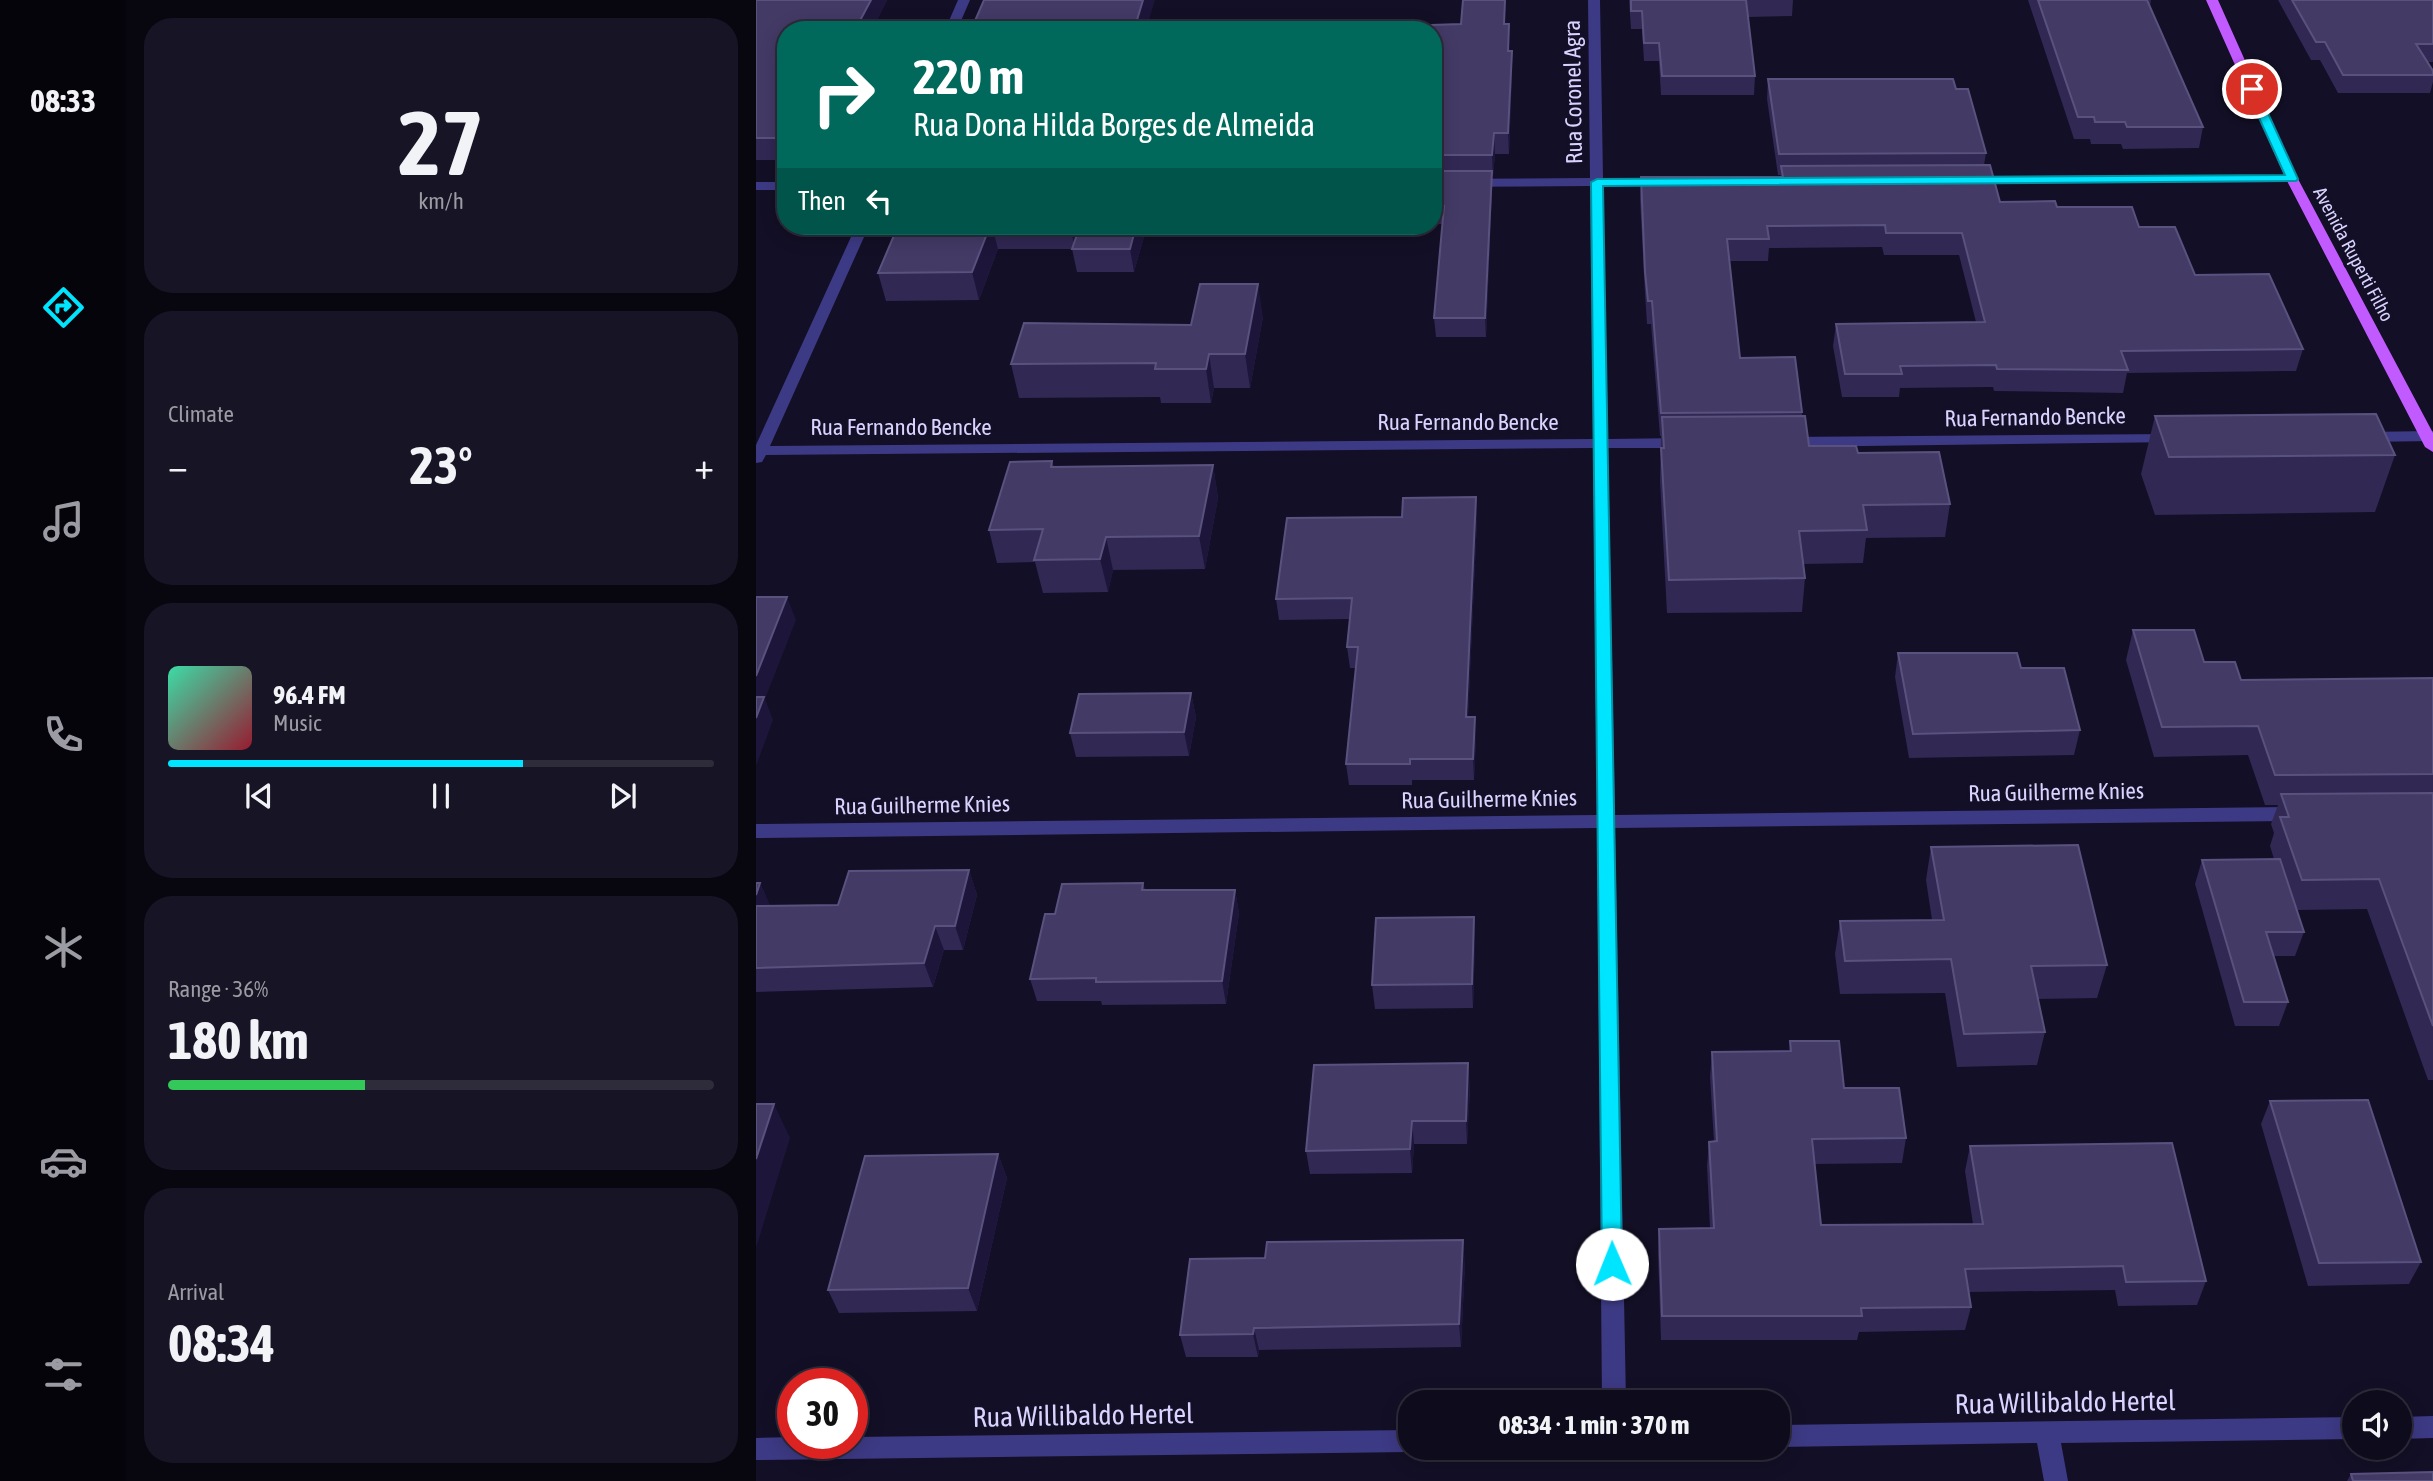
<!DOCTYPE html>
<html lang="en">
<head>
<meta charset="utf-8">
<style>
  :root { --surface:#0e0b1c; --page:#171425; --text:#f1f3f6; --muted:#9b9ba3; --line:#2e2b3b; --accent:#00e5ff }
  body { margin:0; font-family:"Asap Condensed",sans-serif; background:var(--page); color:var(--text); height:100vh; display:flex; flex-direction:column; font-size:26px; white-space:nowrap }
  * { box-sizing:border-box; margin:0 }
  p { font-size:23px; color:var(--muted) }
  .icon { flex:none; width:38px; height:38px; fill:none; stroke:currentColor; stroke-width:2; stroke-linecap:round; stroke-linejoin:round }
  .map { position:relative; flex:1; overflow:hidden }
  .drawer { display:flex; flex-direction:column; gap:18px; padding:18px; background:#08060f; width:630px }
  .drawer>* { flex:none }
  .guide { position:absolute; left:21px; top:21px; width:665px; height:214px; border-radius:28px; box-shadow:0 4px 18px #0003,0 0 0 2px var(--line); background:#00695c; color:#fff; overflow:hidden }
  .fabs { position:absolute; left:1586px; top:1390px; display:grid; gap:14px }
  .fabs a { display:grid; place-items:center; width:70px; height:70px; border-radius:50%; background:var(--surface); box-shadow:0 4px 18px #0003,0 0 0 2px var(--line); font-size:35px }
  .speed { position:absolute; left:21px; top:1368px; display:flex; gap:14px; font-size:35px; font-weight:700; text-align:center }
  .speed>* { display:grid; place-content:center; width:91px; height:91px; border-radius:50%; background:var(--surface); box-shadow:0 4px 18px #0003,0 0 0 2px var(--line); line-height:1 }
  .speed .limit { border:10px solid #d22; background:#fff; color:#111 }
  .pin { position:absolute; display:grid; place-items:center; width:60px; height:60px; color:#fff; margin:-30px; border:4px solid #fff; border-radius:50%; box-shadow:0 2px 7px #0007 }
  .me { position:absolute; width:77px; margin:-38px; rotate:359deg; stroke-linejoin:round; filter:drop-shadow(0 0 5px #0008) }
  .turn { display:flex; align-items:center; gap:24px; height:147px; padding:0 21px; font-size:32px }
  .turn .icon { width:91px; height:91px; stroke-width:2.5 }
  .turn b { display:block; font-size:49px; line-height:60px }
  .then { display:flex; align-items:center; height:66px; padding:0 21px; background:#0003; gap:14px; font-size:26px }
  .big { font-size:52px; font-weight:700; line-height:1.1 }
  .drawer .widget { flex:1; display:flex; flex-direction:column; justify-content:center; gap:10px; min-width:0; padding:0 24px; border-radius:28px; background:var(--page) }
  .drawer .dial { align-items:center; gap:0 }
  .dial b { font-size:91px; line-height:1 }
  .song { display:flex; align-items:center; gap:21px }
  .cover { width:84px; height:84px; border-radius:10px; background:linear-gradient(135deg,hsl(160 70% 55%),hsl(350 70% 35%)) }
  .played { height:7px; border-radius:4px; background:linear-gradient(90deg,var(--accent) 65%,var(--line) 65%) }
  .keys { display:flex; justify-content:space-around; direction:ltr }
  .heat { display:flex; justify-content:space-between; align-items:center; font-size:38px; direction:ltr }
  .charge { height:10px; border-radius:5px; background:linear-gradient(90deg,#34c759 36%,var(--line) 0) }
  .trip { position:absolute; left:642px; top:1390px; width:392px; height:70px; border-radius:28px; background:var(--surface); box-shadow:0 4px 18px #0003,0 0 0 2px var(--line); font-weight:700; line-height:70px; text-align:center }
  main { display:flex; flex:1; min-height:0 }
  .tabs { display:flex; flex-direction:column; width:126px; justify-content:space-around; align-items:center; background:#06040b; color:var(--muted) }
  .tabs .icon { width:49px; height:49px }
  .tabs .active { color:var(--accent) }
  .tabs b { font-size:32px; color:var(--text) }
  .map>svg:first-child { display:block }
</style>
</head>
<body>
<main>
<nav class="tabs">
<b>08:33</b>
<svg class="icon active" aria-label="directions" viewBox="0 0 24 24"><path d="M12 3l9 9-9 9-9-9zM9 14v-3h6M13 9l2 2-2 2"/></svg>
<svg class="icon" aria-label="music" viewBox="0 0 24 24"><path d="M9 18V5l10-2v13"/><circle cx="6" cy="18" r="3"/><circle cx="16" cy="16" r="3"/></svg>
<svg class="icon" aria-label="phone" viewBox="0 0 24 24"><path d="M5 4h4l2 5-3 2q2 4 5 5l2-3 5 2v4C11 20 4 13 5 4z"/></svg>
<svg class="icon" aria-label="climate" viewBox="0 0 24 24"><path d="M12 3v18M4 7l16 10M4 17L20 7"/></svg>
<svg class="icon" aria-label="car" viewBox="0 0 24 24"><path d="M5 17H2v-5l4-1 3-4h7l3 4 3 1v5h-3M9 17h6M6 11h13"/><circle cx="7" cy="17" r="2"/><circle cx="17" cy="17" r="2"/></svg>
<svg class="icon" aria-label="filters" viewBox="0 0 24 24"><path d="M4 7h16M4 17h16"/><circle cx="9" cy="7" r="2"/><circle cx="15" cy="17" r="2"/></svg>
</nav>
<section class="drawer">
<div class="widget dial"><b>27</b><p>km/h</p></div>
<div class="widget"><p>Climate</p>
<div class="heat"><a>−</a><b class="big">23°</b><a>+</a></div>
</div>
<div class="widget">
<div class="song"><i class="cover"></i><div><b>96.4 FM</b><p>Music</p></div></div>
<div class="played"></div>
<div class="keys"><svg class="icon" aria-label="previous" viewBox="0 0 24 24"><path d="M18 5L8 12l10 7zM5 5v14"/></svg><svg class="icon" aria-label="pause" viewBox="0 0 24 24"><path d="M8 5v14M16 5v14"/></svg><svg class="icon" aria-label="next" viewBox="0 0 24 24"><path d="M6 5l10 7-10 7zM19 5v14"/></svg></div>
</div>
<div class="widget"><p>Range · 36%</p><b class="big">180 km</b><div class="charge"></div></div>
<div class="widget"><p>Arrival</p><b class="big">08:34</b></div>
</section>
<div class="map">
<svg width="1677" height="1481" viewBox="0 0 1677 1481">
  <rect width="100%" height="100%" fill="#130f26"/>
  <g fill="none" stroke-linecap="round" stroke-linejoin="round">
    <path fill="#3d3a85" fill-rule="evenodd" d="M202,0H214L201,30H189Z
      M832,0H844L847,178H906L912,182L906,186H847L852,439L928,438L935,443L928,448H852L859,815L1541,807L1547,809L1550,814L1547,819L1541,821L859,828L870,1402H846L841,828L0,838V824L841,815L837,448L10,455L6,462L0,463V445L100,226H113L14,446L837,439L834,186L677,187V179L834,178Z
      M1536,175L1541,176V182L1214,184L1208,180L1214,176Z
      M0,182H30V190H0Z
      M1677,431V441L1607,442L1600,437L1607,432Z
      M1418,434L1425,439L1423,442L1030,447L1023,442L1030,437Z
      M1677,1416V1438L1643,1439V1417Z
      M1598,1417V1439L1305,1443L1312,1481H1288L1281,1443L1022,1447V1425Z
      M654,1430V1447H663L654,1452L0,1460V1438L37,1437V1444H96V1437Z"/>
    <path fill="#c25bff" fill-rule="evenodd" d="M1450,0H1462L1542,179L1677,433V452L1669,447L1530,179Z"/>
  </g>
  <path fill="#312854" d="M0,0H131L116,30H30V160H0Z
    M873,0H1037L1036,16L992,17L999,76L998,95H905L903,61H888L886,29H875Z
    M1272,0H1395L1394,6L1447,127L1443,148L1367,149L1365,144H1335L1334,139H1318Z
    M1522,0H1677V62H1671L1677,71V82L1674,93H1582L1564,60H1555Z
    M750,24L756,72L753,154H739L737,176H736V189L730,337H680L678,318L687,224H677V180L680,171L679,155L685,91L677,90V30Z
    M1012,79L1200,89L1230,153L1228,165L1244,202L1301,207L1383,227L1439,275L1547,349L1540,371L1371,373L1367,393L1238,391L1237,387L1144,388L1143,397H1086L1077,346L1080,324L1220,322L1203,255H1128L1126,247L1013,248L1012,261H973L984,358L1046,412V416L1053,446L1102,453L1194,504L1189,537L1110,538L1107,563L1047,564L1049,578L1046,612L911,613L904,481L905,436H904L895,324H891L889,294L884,199L885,177H1024L1025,175H1022L1011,99Z
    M142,226H391L378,272H321L316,249H242L223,300L130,301L122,273Z
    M507,317L494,388H458L455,403H405L404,397L263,398L255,364L435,325Z
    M1399,416L1639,455L1619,512L1399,515L1385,474Z
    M296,461L298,467L457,465L462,498L449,569L357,570L352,592L287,593L279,562L241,563L233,530Z
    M720,497L721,519L712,717L720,738L718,780H656V785H593L590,764L600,668H594L591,647L594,619L523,620L520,599L646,517Z
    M1377,630L1485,680L1677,678V1080H1672L1611,909L1541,910L1548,932L1539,956H1518L1532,1002L1523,1026H1479L1439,884L1446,860L1518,859L1514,846L1518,833L1515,824L1522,805H1509L1492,755L1398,757L1370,660Z
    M1142,653L1265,668L1324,730L1318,755L1153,758L1139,677Z
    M435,693L440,717L433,756L320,757L314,733Z
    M1175,847L1351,965L1341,998L1282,999L1289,1032L1281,1065L1201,1067L1189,993L1084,994L1079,954L1084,921L1176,920L1170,880Z
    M213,870L221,895L207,950H188L177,987L0,992V883H4L14,906L82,905Z
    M387,883L389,890H479L483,913L470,1004L346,1005L345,1001H281L274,979L299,914Z
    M718,917L719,941L717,1008L619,1009L616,985Z
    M1034,1041L1088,1088L1150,1138L1146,1163L1059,1164L1065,1225L1217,1224L1209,1171L1214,1146L1450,1281L1441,1305L1362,1306L1359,1290L1213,1292L1215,1307L1209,1330L1103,1332L1101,1340H905L902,1253L903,1229L954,1228L951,1166L953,1142H958L954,1077L956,1052L1033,1051Z
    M714,1087L711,1144H658L656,1173L554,1174L550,1151Z
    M1514,1101L1665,1262L1653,1284L1552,1286L1505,1124Z
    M242,1154L251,1178L221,1311L83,1313L72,1290Z
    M709,1263L705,1347L503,1350L502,1357H430L424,1335Z
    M1595,1474L1677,1481H1591Z"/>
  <path fill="#1d163a" d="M115,0H131L116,30H99Z
    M387,0H399L390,30H378Z
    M756,51V72L753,154L752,133Z
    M738,133L739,154L737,176L736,155Z
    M736,171V189L730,337L729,318Z
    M234,226H236L242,249L223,300L216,272Z
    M314,226H326L319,249Z
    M380,226H391L378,272L374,249Z
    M502,284L507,317L494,388L489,354Z
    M453,354L458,388L455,403L450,369Z
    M457,465L462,498L449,569L443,536Z
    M720,497L721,519L711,739L710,717Z
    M350,537L357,570L352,592L344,559Z
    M31,597L40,620L9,699L17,720L0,766V676Z
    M435,693L440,717L433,756L428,732Z
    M719,717L720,738L718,780L717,759Z
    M213,870L221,895L207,950L199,926Z
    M4,883L15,908L0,917V895Z
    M479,890L483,913L470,1004L466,981Z
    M718,917L719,941L717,1008L716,984Z
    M179,926L188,950L177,987L168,963Z
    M712,1063L714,1087L711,1144L710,1121Z
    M18,1104L34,1138L0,1248V1159Z
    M656,1121L658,1144L656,1173L654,1149Z
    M242,1154L251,1178L221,1311L212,1288Z
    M707,1240L709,1263L705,1347L703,1324Z
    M498,1328L503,1350L502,1357L497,1334Z"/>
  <path fill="#433a66" stroke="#5a527e" stroke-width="2" d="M0,0H115L99,30H30V138H0Z
    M228,0H387L378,30H215Z
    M707,0H749L748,24H753L752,51H756L752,133H738L736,155H679L687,71L677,70L676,25L705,24Z
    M875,0H990L999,76H906L903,43H888L886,11H875Z
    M1282,0H1391L1447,127H1371L1369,122H1339L1338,117H1322Z
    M1536,0H1677V44H1660L1677,71V75H1587L1569,42H1560Z
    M1012,79H1197L1200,89H1212L1230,153L1023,154Z
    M1234,165L1244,202L1299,201L1301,207H1376L1383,227H1419L1439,275L1513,274L1547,349L1365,351L1372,370L1241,369L1240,365L1144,366L1146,374H1089L1080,324L1229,322L1206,233H1130L1129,225L1011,226L1013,239H971L984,358L1039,357L1046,412L905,413L896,301H892L889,272L885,177H1027L1025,166Z
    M678,171H736L729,318H678L688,206H677Z
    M142,226H234L216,272L122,273Z
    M324,226H380L374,249H316Z
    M444,284H502L489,354H453L450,369H399L400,363L255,364L268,323L435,325Z
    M1620,414L1639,455L1413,457L1399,416Z
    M1049,416L1053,446H1100L1102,453L1183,452L1194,504L1107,505L1111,530L1043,531L1049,578L913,580L905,448H908L906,417Z
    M296,461L295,467L457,465L443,536L350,537L344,559L278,560L287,529L233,530L254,462Z
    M720,497L710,717H719L717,759H654V764H590L602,647H591L596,598L520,599L531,518L646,517L647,498Z
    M0,597H31L0,676Z
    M1377,630H1438L1448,662H1479L1485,680L1677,678V774L1519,775L1502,726L1406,727Z
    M1142,653H1261L1265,668H1308L1324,730L1157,734Z
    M435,693L428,732L314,733L323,694Z
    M0,697H8L0,718Z
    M1677,793V1026L1623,879L1546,880L1524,817H1533L1525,794Z
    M1322,845L1351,965L1275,966L1289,1032L1208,1034L1195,959L1089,961L1084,921L1188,920L1175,847Z
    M1524,859L1548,932H1510L1532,1002H1488L1446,860Z
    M213,870L199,926H179L168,963L0,968V906L82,905L93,871Z
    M0,883H4L0,895Z
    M387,883L386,890H479L466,981L340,982V978L274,979L289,914H299L306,884Z
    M718,917L716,984L616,985L620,918Z
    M1034,1041H1083L1088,1088H1143L1150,1138L1056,1139L1065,1225L1227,1224L1214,1146L1416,1143L1450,1281L1370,1282L1367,1266L1209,1269L1215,1307L1105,1308L1106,1316H906L903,1229L958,1228L953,1142L961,1141L956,1052L1035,1051Z
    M712,1063L710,1121H656L654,1149L550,1151L558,1065Z
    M1612,1100L1665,1262L1563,1263L1514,1101Z
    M0,1104H18L0,1159Z
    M242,1154L212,1288L72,1290L109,1156Z
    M707,1240L703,1324L498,1328L497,1334L424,1335L434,1259L509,1258L511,1242Z
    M1677,1472V1481H1597L1595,1474Z"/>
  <path fill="#00e5ff" stroke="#0095a6" stroke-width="2" d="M1496,86L1501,89L1542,179L1540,181L847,186L866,1264L863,1270L856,1273L849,1270L846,1264L835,182L841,179L1529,175L1490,89Z"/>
  <g text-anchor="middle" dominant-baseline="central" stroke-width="7" stroke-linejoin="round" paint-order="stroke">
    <g font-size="19" fill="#d9d4ff" stroke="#130f26">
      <text transform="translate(1598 254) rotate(62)">Avenida Ruperti Filho</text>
    </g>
    <g font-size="23" fill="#d9d4ff" stroke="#130f26">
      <text transform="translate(817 92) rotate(-91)">Rua Coronel Agra</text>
      <text transform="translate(1279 417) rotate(-1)">Rua Fernando Bencke</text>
      <text x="712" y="422">Rua Fernando Bencke</text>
      <text x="145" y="427">Rua Fernando Bencke</text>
      <text transform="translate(1300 792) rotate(-1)">Rua Guilherme Knies</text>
      <text transform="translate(733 799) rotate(-1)">Rua Guilherme Knies</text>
      <text transform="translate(166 805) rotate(-1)">Rua Guilherme Knies</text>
    </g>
    <g font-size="28" fill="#d9d4ff" stroke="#130f26">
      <text transform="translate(1309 1402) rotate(-1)">Rua Willibaldo Hertel</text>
      <text transform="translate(327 1415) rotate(-1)">Rua Willibaldo Hertel</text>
    </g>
  </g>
</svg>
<div class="fabs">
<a><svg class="icon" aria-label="sound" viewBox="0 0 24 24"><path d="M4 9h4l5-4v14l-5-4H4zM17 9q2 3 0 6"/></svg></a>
</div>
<div class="speed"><div class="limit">30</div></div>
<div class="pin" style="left:1496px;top:89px;background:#d93025"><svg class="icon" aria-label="arrive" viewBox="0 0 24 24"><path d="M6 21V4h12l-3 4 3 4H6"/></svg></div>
<svg class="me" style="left:856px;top:1264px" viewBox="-20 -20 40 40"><circle r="19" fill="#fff"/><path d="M0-13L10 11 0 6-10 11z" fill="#00e5ff"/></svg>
<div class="trip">08:34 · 1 min · 370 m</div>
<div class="guide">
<div class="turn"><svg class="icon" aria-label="right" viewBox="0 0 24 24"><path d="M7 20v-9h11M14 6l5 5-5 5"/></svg><div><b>220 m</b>Rua Dona Hilda Borges de Almeida</div></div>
<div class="then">Then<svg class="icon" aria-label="left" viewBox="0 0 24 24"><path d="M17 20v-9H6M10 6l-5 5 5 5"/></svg></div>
</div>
</div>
</main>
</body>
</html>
